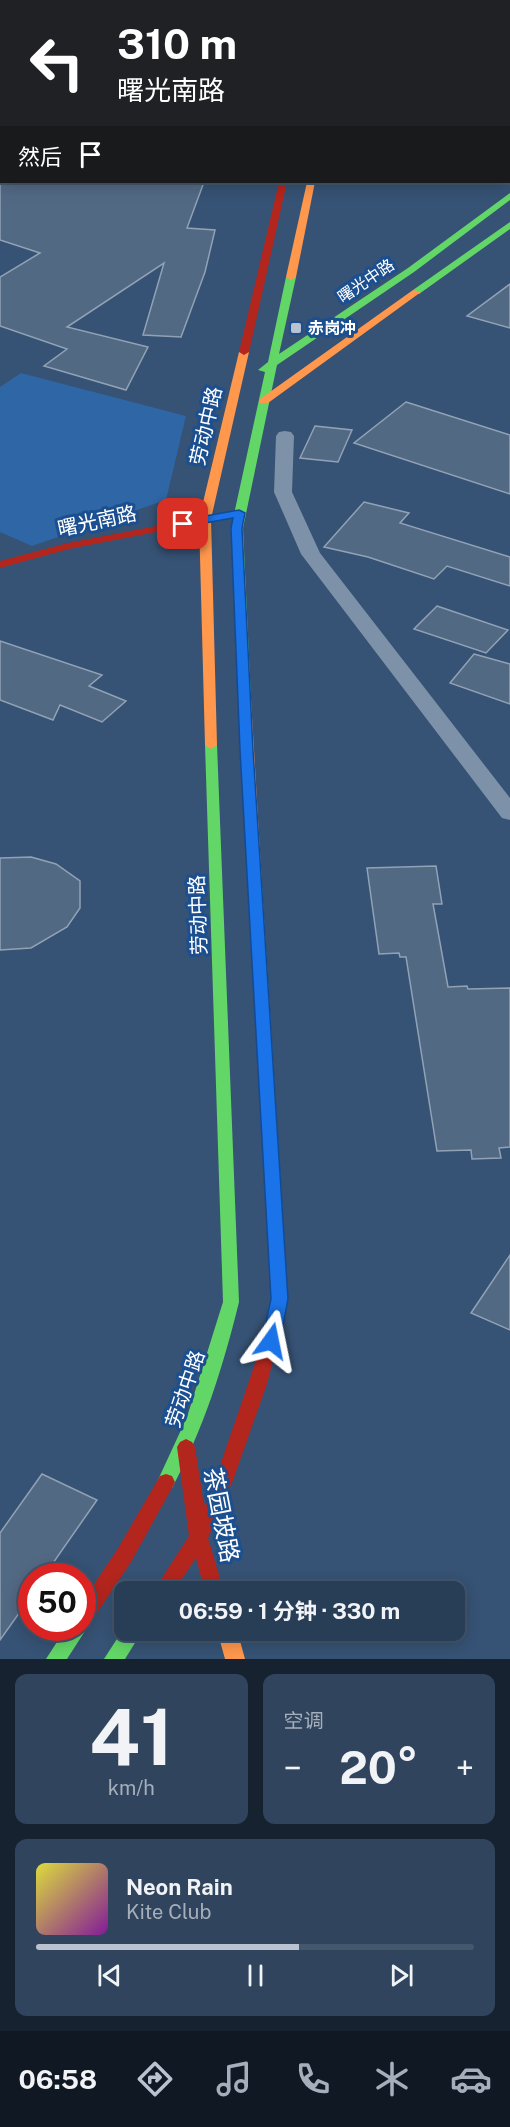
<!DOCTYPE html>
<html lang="zh">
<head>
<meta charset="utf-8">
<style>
  :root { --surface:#283e57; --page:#30455d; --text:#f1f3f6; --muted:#a5aeba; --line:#44576d; --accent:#b9c2ce }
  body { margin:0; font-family:"Public Sans","Noto Sans SC",sans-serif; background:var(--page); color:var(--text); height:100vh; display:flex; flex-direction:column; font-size:22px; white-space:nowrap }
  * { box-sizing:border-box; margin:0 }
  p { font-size:20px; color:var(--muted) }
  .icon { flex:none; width:33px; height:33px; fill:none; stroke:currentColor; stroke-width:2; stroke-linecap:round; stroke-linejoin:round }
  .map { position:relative; height:1659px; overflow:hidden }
  .panel { display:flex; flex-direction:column; gap:15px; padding:15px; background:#162230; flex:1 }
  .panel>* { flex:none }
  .banner { position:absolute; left:0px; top:0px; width:510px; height:183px; box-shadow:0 3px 15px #0003,0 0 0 2px var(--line); background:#202124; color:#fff; overflow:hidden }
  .speed { position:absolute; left:18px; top:1563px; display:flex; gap:12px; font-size:30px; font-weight:700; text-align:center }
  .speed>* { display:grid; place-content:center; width:78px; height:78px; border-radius:50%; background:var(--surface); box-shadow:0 3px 15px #0003,0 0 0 2px var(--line); line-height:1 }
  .speed .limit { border:9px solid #d22; background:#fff; color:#111 }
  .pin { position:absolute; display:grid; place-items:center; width:51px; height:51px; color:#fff; margin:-26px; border-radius:12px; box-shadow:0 3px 9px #0006 }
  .me { position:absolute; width:66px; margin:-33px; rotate:12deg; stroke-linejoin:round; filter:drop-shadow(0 0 4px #0008) }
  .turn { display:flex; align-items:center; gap:21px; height:126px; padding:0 18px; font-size:27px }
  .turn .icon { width:78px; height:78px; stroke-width:2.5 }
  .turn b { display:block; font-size:42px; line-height:51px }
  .then { display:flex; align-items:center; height:57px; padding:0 18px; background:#0003; gap:12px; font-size:22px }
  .big { font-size:45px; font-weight:700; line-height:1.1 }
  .panel .widget { flex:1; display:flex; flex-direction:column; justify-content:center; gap:9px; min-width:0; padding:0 21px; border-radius:12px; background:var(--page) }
  .panel .dial { align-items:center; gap:0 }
  .dial b { font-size:78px; line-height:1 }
  .song { display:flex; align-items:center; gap:18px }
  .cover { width:72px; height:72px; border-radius:9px; background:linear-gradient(135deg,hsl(60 70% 55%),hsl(290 70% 35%)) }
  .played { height:6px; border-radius:3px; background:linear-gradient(90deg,var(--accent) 60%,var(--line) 60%) }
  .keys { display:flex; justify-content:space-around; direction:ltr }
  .heat { display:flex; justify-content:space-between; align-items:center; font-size:33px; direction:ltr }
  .panel .tiles { flex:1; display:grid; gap:15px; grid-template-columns:1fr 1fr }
  .widget:last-child { grid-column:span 2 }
  .trip { position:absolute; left:114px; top:1581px; width:351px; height:60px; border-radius:12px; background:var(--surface); box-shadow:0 3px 15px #0003,0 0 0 2px var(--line); font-weight:700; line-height:60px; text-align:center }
  .tabs { display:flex; height:96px; justify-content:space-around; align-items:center; background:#101923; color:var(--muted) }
  .tabs .icon { width:42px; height:42px }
  .tabs .active { color:var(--accent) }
  .tabs b { font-size:27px; color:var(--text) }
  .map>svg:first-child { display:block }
</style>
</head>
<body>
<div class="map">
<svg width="510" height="1659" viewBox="0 0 510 1659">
  <rect width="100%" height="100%" fill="#365274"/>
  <path fill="#2f66a5" d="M21,373L186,416L166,500L32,546L0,532V387Z"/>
  <path fill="#526984" stroke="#92a2b6" stroke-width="1.5" d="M0,182H204L187,228L215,230L205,272L181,337L143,335L164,263L67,327L148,347L126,390L44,366L67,349L0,326V277L40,253L0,240Z
    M510,284V328L467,316Z
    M406,402L510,435V494L354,443Z
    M315,426L352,430L338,462L300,458Z
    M364,502L409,513L400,523L510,557V586L447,566L434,579L368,557L324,547Z
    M437,606L508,630L486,653L414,629Z
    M0,641L102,675L89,686L126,701L102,722L60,705L53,720L0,700Z
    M474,654L510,664V704L450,683Z
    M31,857L56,864L80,881V908L67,927L31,948L0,950V858Z
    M436,866L442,904H433L448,987L467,986L468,989L510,988V1147L499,1148L501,1158L472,1159L471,1150L437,1151L406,957H400L399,953L379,954L367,868Z
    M510,1255V1330L471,1313Z
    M42,1474L97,1500L44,1576H32V1595L0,1640V1533Z"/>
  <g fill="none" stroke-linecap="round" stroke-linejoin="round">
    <path fill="#7d92a8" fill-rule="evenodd" d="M285,431L291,432L294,436L292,492L320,553L510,798V820L502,818L301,554L274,492L276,436L279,432Z"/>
    <path fill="#63d668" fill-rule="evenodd" d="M280,0H288V2H281Z
      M510,193V200L414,272L277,365L243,528L251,699L249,702H241L239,699L231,528L265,372L258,370L268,362L286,277L291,274L296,277L279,354L408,268Z
      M510,222V229L419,294H413V290Z
      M211,741L217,745L239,1302C223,1367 204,1428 172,1488L166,1490L160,1488L157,1482L187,1417L223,1302L205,745Z
      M255,880L262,885L288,1299L274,1357L271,1362L265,1364L259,1362L256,1357L272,1299L248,885Z
      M82,1621L87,1628L67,1659H46L66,1628H82Z
      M124,1628V1630H143L125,1659H104Z"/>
    <path fill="#ff974d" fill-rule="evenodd" d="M307,0H315V2H307Z
      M307,182H315L296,277L291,280L286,277Z
      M413,290L421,292L268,403H260V399Z
      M244,349L249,352L211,519L217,745L211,749L205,745L199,519L239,352Z
      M245,695L251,699L262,885L255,890L248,885L239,699Z
      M217,1630H237L245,1659H225Z"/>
    <path fill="#b3261e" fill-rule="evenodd" d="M279,182H287L249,352L244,355L239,352Z
      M224,513L230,516L228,518L69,549L0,568V561L68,543Z
      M265,1350L271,1352L274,1357L267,1384L233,1480L208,1538L224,1592H205L196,1558L173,1592H153L189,1536L177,1447L180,1442L186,1439L192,1442L195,1447L204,1506L215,1480L259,1352Z
      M166,1474L172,1476L175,1482L172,1488L131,1562L89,1625L82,1628H81L82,1602L117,1550L160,1476Z"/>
  </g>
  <path fill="#1a73e8" stroke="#114b97" stroke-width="1.5" d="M239,510L245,513L242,528L253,750L288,1299L280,1341L277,1346L271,1348L265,1346L262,1341L271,1299L240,750L231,528L233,518L183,527L177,524L183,520Z"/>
  <rect fill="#b9c2ce" stroke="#1b4f8f" stroke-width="2" x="290" y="322" width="12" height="12" rx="3"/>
  <g text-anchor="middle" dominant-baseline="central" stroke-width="6" stroke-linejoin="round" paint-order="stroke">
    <g font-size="16" fill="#fff" stroke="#1b4f8f">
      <text transform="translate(366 281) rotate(-34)">曙光中路</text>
    </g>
    <g font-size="16" font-weight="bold" fill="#fff" stroke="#1b4f8f" text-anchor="start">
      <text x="308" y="328">赤岗冲</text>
    </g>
    <g font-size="20" fill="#fff" stroke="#1b4f8f">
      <text transform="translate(206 426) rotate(-77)">劳动中路</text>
      <text transform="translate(97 521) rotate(-12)">曙光南路</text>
      <text transform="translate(198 915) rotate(-92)">劳动中路</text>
      <text transform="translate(185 1389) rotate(-71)">劳动中路</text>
    </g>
    <g font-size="24" fill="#fff" stroke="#1b4f8f">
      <text transform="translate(222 1515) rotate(79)">茶园坡路</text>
    </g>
  </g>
</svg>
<div class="speed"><div class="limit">50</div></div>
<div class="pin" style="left:183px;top:524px;background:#d93025"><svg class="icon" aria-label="arrive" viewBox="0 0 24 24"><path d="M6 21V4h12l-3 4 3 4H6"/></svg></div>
<svg class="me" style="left:271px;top:1341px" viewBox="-20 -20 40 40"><path d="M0-17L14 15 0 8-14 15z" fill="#1a73e8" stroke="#fff" stroke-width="4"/></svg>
<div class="trip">06:59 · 1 分钟 · 330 m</div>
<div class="banner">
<div class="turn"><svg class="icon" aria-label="left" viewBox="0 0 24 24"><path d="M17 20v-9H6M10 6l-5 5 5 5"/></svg><div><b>310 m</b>曙光南路</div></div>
<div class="then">然后<svg class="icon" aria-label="arrive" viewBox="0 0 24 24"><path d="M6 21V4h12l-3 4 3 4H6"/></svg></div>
</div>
</div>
<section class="panel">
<div class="tiles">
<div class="widget dial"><b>41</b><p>km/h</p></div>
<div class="widget"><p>空调</p>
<div class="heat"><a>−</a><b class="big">20°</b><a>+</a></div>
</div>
<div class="widget">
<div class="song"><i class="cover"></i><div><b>Neon Rain</b><p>Kite Club</p></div></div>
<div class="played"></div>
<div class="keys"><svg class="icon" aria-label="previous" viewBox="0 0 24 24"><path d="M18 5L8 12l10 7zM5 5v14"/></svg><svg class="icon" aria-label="pause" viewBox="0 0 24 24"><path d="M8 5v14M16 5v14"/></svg><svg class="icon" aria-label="next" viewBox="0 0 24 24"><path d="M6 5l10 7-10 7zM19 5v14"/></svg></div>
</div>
</div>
</section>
<nav class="tabs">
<b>06:58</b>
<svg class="icon active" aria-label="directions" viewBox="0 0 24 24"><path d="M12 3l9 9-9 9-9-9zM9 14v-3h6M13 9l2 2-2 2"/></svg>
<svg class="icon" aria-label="music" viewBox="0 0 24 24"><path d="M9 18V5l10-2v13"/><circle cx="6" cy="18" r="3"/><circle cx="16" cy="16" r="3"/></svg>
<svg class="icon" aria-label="phone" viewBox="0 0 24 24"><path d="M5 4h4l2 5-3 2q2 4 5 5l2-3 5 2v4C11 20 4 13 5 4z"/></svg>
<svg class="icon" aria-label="climate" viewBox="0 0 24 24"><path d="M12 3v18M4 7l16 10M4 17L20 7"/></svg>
<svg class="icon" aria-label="car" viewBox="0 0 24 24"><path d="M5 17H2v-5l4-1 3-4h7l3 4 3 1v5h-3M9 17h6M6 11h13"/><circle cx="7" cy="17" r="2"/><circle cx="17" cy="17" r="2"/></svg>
</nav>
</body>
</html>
